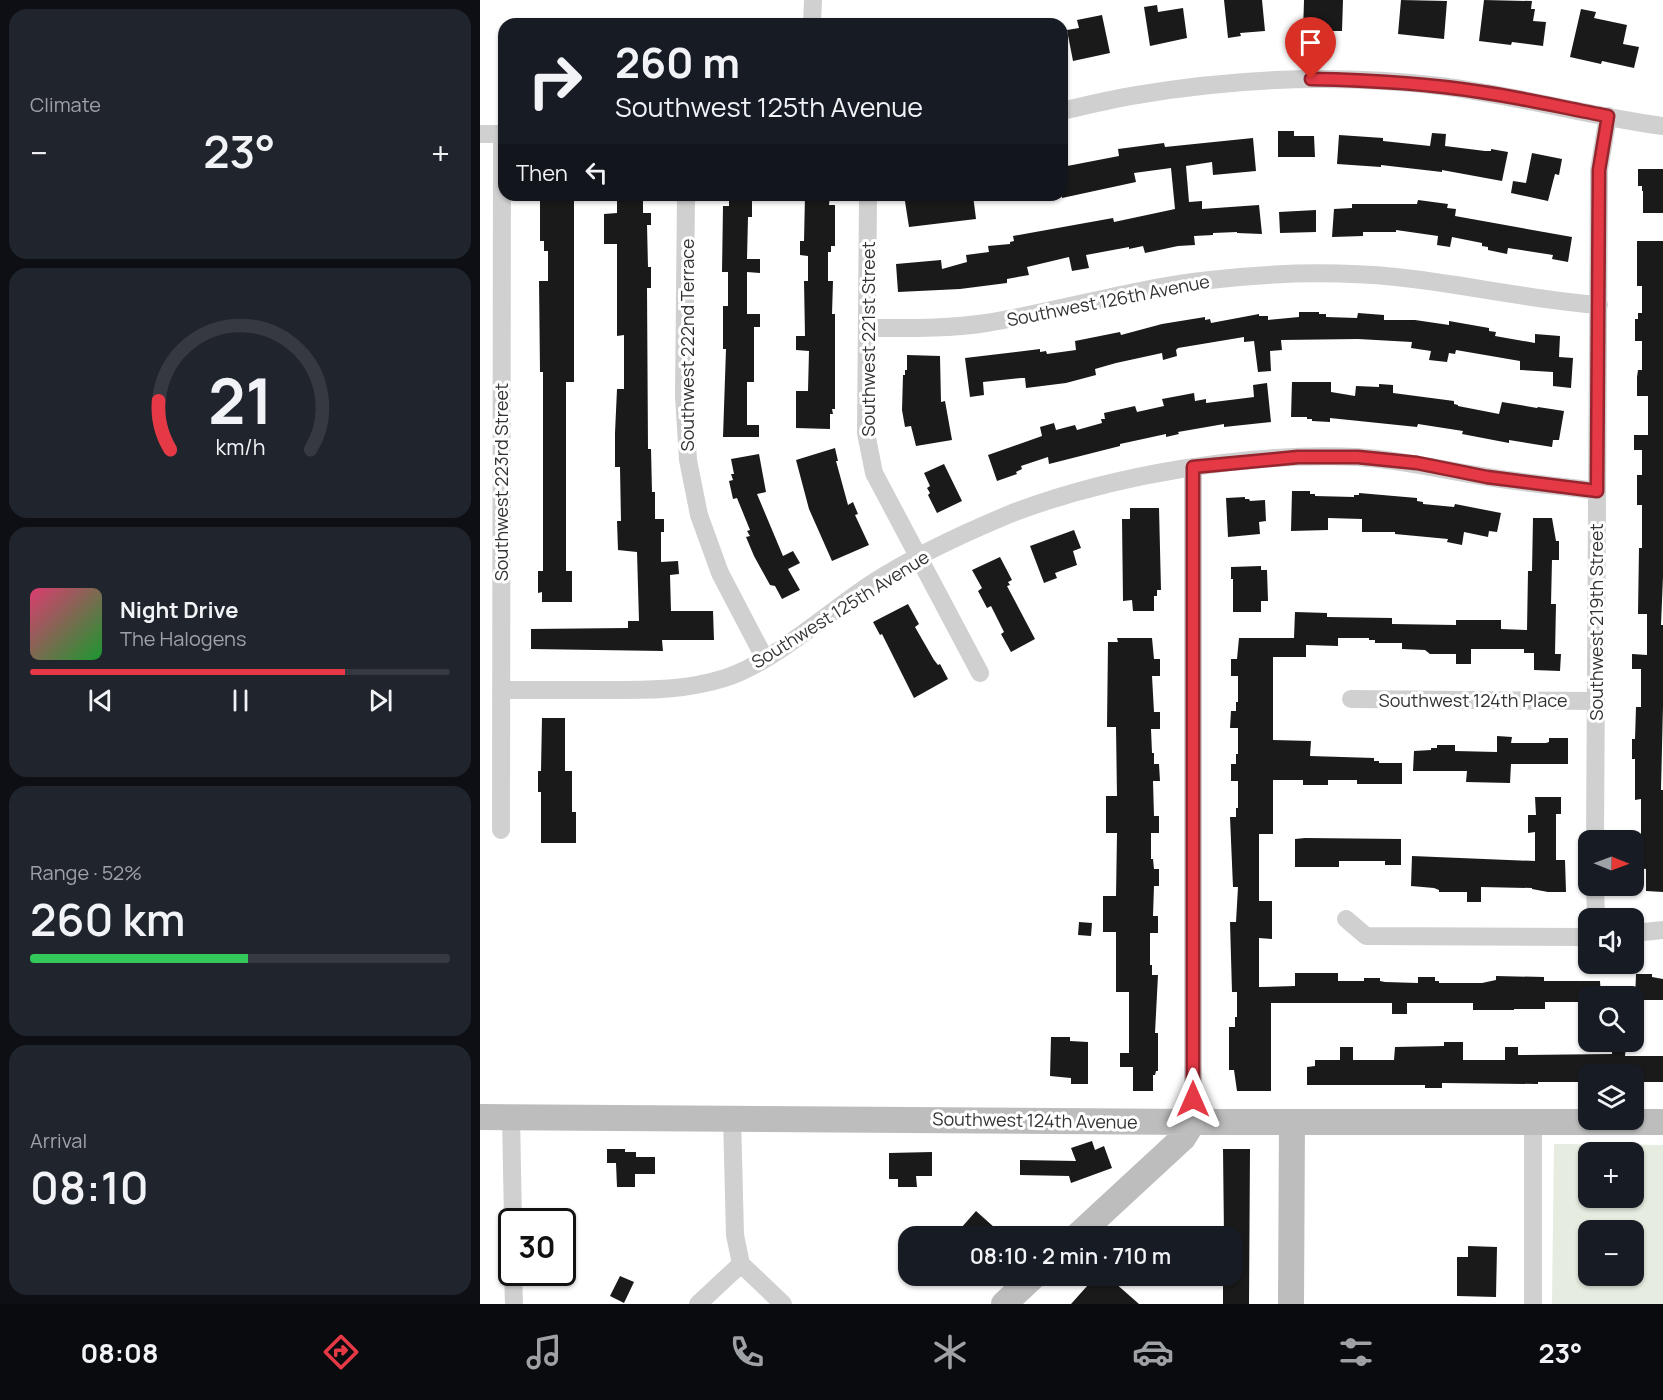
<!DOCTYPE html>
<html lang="en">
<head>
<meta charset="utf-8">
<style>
  :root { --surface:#171b24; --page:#20242c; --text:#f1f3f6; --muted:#9ea1a6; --line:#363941; --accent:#e63946 }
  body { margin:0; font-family:Manrope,sans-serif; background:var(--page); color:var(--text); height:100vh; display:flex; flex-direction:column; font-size:22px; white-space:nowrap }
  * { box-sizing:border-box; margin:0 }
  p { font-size:20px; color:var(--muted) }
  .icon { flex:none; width:33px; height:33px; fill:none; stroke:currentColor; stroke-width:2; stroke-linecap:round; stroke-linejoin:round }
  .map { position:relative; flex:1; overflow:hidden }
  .sheet { display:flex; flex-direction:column; gap:9px; padding:9px; background:#0d0f14; width:480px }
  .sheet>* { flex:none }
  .top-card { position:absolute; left:18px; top:18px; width:570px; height:183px; border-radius:18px; box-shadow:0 2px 4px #0004; background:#171b24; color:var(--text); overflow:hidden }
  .needle { width:39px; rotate:91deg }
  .tools { position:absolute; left:1098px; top:830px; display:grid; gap:12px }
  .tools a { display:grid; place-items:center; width:66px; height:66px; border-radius:12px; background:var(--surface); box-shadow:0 2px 4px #0004; font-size:30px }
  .speed { position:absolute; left:18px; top:1208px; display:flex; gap:12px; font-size:30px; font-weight:700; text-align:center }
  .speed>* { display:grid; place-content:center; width:78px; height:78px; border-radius:50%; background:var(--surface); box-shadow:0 2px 4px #0004; line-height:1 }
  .speed .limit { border:3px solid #111; border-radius:9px; background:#fff; color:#111 }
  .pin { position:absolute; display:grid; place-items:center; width:51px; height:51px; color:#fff; margin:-62px -26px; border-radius:50% 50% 50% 0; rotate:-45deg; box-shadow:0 0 6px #0007 }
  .pin .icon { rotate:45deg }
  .me { position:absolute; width:66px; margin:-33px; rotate:0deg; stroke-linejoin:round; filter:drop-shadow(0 0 4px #0008) }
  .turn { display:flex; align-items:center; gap:21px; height:126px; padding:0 18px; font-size:27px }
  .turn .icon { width:78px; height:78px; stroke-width:2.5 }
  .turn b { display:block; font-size:42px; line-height:51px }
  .then { display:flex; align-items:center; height:57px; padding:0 18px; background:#0003; gap:12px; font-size:22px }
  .big { font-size:45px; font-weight:600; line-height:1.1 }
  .sheet .card { flex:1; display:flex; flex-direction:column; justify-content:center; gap:9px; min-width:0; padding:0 21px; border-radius:18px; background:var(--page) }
  .sheet .dial { align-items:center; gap:0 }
  .dial svg { height:156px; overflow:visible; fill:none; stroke:var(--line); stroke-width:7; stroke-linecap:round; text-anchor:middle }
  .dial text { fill:var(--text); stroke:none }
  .song { display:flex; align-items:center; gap:18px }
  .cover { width:72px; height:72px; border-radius:9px; background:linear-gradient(135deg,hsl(340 70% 55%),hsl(130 70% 35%)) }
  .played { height:6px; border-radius:3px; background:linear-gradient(90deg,var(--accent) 75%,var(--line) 75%) }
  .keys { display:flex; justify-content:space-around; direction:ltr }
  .heat { display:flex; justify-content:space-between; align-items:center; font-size:33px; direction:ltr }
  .charge { height:9px; border-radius:4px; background:linear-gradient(90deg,#34c759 52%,var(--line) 0) }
  .trip { position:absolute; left:418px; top:1226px; width:345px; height:60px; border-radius:18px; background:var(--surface); box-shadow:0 2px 4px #0004; font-weight:600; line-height:60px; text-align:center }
  .menu { display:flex; height:96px; justify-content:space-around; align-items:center; background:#090b0e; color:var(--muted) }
  .menu .icon { width:42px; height:42px }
  .menu .selected { color:var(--accent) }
  .menu b { font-size:27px; color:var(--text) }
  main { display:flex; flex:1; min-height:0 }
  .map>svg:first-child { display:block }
</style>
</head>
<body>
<main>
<section class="sheet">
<div class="card"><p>Climate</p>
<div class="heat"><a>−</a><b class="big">23°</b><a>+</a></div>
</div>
<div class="card dial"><svg viewBox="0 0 100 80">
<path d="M14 69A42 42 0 1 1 86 69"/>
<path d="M14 69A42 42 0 0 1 8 44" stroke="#e63946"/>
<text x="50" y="56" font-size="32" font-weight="700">21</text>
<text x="50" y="72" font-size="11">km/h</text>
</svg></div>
<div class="card">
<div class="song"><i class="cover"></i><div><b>Night Drive</b><p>The Halogens</p></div></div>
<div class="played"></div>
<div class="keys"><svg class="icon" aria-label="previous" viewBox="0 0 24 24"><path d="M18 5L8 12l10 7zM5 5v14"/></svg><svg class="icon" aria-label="pause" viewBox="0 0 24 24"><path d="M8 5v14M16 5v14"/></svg><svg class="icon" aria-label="next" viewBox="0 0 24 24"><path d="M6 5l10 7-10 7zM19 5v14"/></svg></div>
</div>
<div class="card"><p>Range · 52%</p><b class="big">260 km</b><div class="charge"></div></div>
<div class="card"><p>Arrival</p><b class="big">08:10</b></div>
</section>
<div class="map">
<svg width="1183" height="1304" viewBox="0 0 1183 1304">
  <rect width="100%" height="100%" fill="#fff"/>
  <path fill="#e6ecdf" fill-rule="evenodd" d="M1074,1144L1183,1145V1304H1072ZM1108,1152H1154V1197H1108ZM1108,1230H1154V1275H1108Z"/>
  <path fill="#1a1a1a" d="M744,0H782L785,31L760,33L761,36L748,38Z
    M824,0H863L862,31H837V33H823Z
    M921,0L967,1L964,39L918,34Z
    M1004,0L1052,1L1051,9H1055L1053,21L1066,22L1063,46L1032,42L1031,45L999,41Z
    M677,5L678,12L703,8L707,38L670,46L664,7Z
    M1101,9L1116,12L1114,18L1147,25L1143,44L1159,47L1154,68L1122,61L1121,64L1090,57Z
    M622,15L630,53L593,61L587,30L599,28L597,20Z
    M798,131H814V136H834L835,157H798Z
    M952,133L966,134L965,146L1005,151H1011V149L1028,152L1022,181L962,170V172L901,165V167L857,164L859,135L903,138V141L950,146Z
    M773,138L776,171L733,175L732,162L706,166L709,202L722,201V209L779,205L782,234L757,233V232L733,233V235L714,236L715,245L698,246L665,253L663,246L649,249V247L606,255L609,268L592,271L589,257L547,267L549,275L527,279V283L480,289L418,292L416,264L461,260L462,269L487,262L486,255L509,252L508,246L530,244V242L534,241L533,236L633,218L634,222L695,209L691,168L654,173L656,182L582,198V167L639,156L638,149L684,143L685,147Z
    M1052,153L1082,159L1079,175L1075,174L1068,201L1031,193L1033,181L1046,183Z
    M1158,169H1183V213H1163V191H1162V186H1158Z
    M63,195H94V382H86V571H92V602H62V592L58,593V571H63V372H60L59,281H68V251H64V241H60V197H63Z
    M137,195H163V213H171V225H167L168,267H171V288H167L168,449H171L172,492H175V519H184V532H181V562L198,561L199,574L190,575L191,611H233L234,640H182L183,651L51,649V629L148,628V621H159L157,552L138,550L137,521H141L140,467H135V433L137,389H144V335L137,336V244H124V214L137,213Z
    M249,195H272V217H268L267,259H280V273L267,272V314H280V327H274V382H267V425H279V437H243L246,349H243V306H248V272H242L243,206H249Z
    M325,195H350L349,205H355V246H351V252H348V281H353L352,314H355V409H352L353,414H350V429L316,428V391H328L329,351L316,350V336H325L324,281H328V256L320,255V241H324Z
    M424,195H493L496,219L429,227Z
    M938,200L968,204L967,208L976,209L975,216L1092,237L1088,262L1072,259L1073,255L1028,248L1027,254L1008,250V247L1002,246V243L972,237L970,247L957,245L958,236L916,230V232H883V236L852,237L854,209L872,208V204H937Z
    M836,210V232L800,233L799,212Z
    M1157,241H1183V577L1181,625H1183V706L1181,790H1183V892L1166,891V869L1159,868L1160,850H1161V799L1155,800V759H1152V739H1155L1156,707H1161V669H1152V654L1167,655V614H1158L1159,548H1162V505H1157V475H1162V450H1154V435H1168V396H1157V377L1158,370H1162V341H1155V319H1158V313H1162V286H1157Z
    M819,312H839V314H846V317L877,318L878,313L904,315V320H935L969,325V321L1009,328V331L1016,332L1015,336L1055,343V334L1080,336L1079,357L1093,358L1091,388L1073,386V372L1040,370V361L976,350L975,354L969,353L967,362L949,360L951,351L931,348L932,342L878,339L801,340L802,350L790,351L791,371L778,372L774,341L764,342V337L698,348L696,350L697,356L683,360L682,353L636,363L615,369L616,375L586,383L546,388L545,378H541L503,382L504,395L490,397L485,358L560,349V352L566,351L567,354L596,350L595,341L640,332L641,335L682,324L725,317V320L730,319L731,323L779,314V316H788V320L819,317Z
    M427,355L460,356L461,402L465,401L472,440L436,446L431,426L425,427L422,410L423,375H425V370H427Z
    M812,382H851V392L875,396L876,386L899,387V384L913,385V393L974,401V404L978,405V406L1019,414L1022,402L1057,408L1058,407L1084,411L1079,440H1073L1072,447L1029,440V443L982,434L983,431L938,424L937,427L850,418V422L832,421V419H827V417H811Z
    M787,383L791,422L744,427V424L698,432L699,434L686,437V434L640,444V446L569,464L568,457L541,466L542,469L536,472L537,474L517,481L508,455L562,436L560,427L574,423L576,430L595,425L597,430L622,423L621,419H625L624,413L655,406L657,412L684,406L682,399L714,393L715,401L726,399V403L774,397L773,385Z
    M355,448L358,461H356L368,505L373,502L378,514L375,515L389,545L352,561L329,509L316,460Z
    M279,454L286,492L277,494L303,556L313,551L320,563L308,569L320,590L302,599L295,586L290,585L274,556L266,537L270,536L267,531L270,530L257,498L253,499L249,481L253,480L251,474H254L251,459Z
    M464,464L482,501L457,513L448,495L450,493L447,488L450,486L444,473Z
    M812,491H830V494H835V496L874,497V495H879V493L937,498V501L943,502V504L974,507L975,504L1021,513L1017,532L1009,531L1008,537L984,532L982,545L967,542L968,539L915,534V532H882V519L848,518V530L811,531Z
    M765,497V499H769L770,501L785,500L786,521L779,522L780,534L748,537L746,498Z
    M650,508H679L681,590H677V596H674V611H653L652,600L643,601L642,519H650Z
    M1053,518H1072L1076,541H1079V560H1072L1071,604H1076L1075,654H1081L1080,671L1054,670V653H1044V649H991V664H976V654H950L945,650L922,649V643H895V640H889V638H858V646L826,645V657H793V740L831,741L830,756L894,758V761H899V763H922V784H877V780H848V785H823V780H793V834H779V901H792V939L779,938V987L815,986V973H858V981H884V978H900V981L905,982L938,983V977H955V981H959V983H1002L1016,980V976L1064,977V981H1120L1121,996H1108V1002H1065V1009H1034V1010H993V1003H927V1014H912V1003H791V1091H757L754,1070H749V1027H755V1017H757V992H752L750,922H756L758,887H753L750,817H756V808H758V781H751V764H756V754H758V728H750L751,711H756V702H758V676H751V659H757L759,638H814L815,612L847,613V617L912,618V624L976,625V620H1021V629L1047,630L1048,571H1052Z
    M594,530L601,548L593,551L597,565L575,573L577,578L564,583L550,546Z
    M520,557L532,580L528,582L530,585L527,586L555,639L531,652L521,634L524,632L511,606L507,608L498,591L502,588L492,570Z
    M781,566V570H787L788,601H781V612H753V579H751V567Z
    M428,604L439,624L435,627L454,660L458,665L460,664L468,679L434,698L402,634L400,635L393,622Z
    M637,638H672L674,659H680V676H672L674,712H680V729H671L672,753H674V764H679L680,781H673L674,816H679V833H671V859H673L674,869H679V886H674L673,916H678V933H670V965H672V975H678L675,1033H678V1071H676L675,1075H673V1091H653V1067H640V1053H649V992H636V932H623V896H636L637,833H626V796H637L636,727H627L628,642H638Z
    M62,718H85V771H92V812H96V843H61V792H58V771H61Z
    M1017,736L1032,737L1031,743H1066L1069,742V738H1088V764H1031L1030,783L986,782L987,771H933L934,751L951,750V748H957V745H975V751L1017,752Z
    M1055,797H1081V814H1076V860H1085L1086,892H1068L1052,889V888L1001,887V902H987V892H959V890L954,888L931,886L932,856L1055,861V832L1048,833V815H1056Z
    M825,838L921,839V865H905V861H859V867H815V839Z
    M599,922L612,923L611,936L598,935Z
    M1156,974H1172V977L1183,979V1000H1155Z
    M571,1037H590V1041L608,1042V1084H591V1078L570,1076Z
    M964,1042H983V1060H1025V1047H1038V1055L1132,1054V1047H1146L1145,1056H1183V1082H1154V1074H1108V1082H1058V1084L962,1083V1088H945V1085H827V1067L835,1066V1060H860V1047H873V1060H914L915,1047L964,1046Z
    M612,1141L615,1150L624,1146L632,1168L591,1183L589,1176L540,1175V1160L596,1161L591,1148Z
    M127,1149H145V1152H156V1157H175V1174H155V1187H137L136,1163H127Z
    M743,1149H770L769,1304H743V1275H753V1236H744Z
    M452,1152V1176H436L437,1187H418V1179H409V1153Z
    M496,1211L524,1236H474Z
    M988,1246L1017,1247L1016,1297L977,1296V1257H988Z
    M617,1275H626L659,1304H591Z
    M140,1276L154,1282L144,1303L130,1296Z"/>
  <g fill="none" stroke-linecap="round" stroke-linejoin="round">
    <path stroke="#d0d0d0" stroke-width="18" d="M332,24L333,0
      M582,111C607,105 632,99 657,95C757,78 859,74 960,86C1035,95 1108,116 1183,126
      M0,134H24
      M206,195L204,396L208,460L219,515L240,573L285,659
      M388,195L386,433L394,473L500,673
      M388,328C427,328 467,329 506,323C581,311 654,288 730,280C790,273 855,271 916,277C984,284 1051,300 1119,305
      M21,690C56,690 90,690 125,690C168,690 203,691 245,678C294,662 347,613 391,584C434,556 482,534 530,514C631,475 769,452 877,457C923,460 963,470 1008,477C1044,483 1081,486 1117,491
      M871,699L1115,701
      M21,830L22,134
      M1115,840L1119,170L1128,116
      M1115,885L1116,918
      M866,919L886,936L1108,937
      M1154,933L1183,930
      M31,1116L33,1221
      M252,1117L255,1235L261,1264L303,1304
      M713,1122V467
      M33,1272L34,1304
      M218,1304L261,1264
      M1053,1304V1122"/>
    <path stroke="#bdbdbd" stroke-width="26" d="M0,1117L713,1122H1183
      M597,1236L703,1138L713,1122
      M524,1304L555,1275
      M811,1304L812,1122"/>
  </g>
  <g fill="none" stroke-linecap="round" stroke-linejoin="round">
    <g stroke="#96252e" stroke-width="15">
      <path id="route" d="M713,1099V467L818,457H878L937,463L1007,477L1117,491L1119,170L1128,116C1085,108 1043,98 1001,92C945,83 888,80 831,79"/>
    </g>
    <use href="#route" stroke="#e63946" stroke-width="10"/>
  </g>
  <g text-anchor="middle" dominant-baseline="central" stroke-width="6" stroke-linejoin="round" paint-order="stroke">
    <g font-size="18" fill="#333" stroke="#fff">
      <text transform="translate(628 300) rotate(-11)">Southwest 126th Avenue</text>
      <text transform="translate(388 339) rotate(-90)">Southwest 221st Street</text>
      <text transform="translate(207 345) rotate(-90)">Southwest 222nd Terrace</text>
      <text transform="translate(21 482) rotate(-90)">Southwest 223rd Street</text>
      <text transform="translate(360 609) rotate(-32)">Southwest 125th Avenue</text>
      <text transform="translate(1116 622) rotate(-90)">Southwest 219th Street</text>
      <text x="993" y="700">Southwest 124th Place</text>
      <text transform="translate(555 1120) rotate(1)">Southwest 124th Avenue</text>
    </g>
  </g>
</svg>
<div class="tools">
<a><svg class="needle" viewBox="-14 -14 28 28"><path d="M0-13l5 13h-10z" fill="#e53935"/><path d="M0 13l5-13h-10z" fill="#9ea1a6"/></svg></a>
<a><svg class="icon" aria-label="sound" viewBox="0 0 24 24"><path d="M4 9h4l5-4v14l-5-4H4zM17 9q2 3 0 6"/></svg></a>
<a><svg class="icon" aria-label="search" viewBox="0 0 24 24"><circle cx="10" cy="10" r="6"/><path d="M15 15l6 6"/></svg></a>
<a><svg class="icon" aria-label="layers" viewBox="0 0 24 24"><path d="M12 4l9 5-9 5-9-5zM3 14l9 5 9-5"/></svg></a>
<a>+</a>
<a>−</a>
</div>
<div class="speed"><div class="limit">30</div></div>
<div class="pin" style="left:831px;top:79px;background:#d93025"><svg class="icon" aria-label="arrive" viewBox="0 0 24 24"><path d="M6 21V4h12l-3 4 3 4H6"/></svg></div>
<svg class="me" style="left:713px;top:1099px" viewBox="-20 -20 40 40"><path d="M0-17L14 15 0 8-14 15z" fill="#e63946" stroke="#fff" stroke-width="4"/></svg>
<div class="trip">08:10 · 2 min · 710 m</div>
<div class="top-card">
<div class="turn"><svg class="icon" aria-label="right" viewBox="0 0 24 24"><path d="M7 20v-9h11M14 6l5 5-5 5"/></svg><div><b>260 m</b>Southwest 125th Avenue</div></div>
<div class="then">Then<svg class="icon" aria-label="left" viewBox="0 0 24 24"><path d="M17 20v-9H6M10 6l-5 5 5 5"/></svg></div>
</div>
</div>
</main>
<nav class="menu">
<b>08:08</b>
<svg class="icon selected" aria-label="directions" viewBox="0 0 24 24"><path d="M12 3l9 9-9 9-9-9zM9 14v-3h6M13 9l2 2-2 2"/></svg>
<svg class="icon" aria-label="music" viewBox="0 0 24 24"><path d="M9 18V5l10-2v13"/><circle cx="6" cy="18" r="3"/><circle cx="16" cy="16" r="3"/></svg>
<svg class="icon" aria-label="phone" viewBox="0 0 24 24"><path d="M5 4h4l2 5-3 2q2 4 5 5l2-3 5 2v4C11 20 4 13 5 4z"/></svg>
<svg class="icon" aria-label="climate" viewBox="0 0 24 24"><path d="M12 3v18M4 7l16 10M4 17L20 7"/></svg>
<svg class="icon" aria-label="car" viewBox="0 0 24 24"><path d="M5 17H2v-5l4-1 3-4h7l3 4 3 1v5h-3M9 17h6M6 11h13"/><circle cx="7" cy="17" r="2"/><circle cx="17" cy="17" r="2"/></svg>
<svg class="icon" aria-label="filters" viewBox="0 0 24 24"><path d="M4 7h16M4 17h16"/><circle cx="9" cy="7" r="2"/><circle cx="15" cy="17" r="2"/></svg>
<b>23°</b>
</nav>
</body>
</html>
